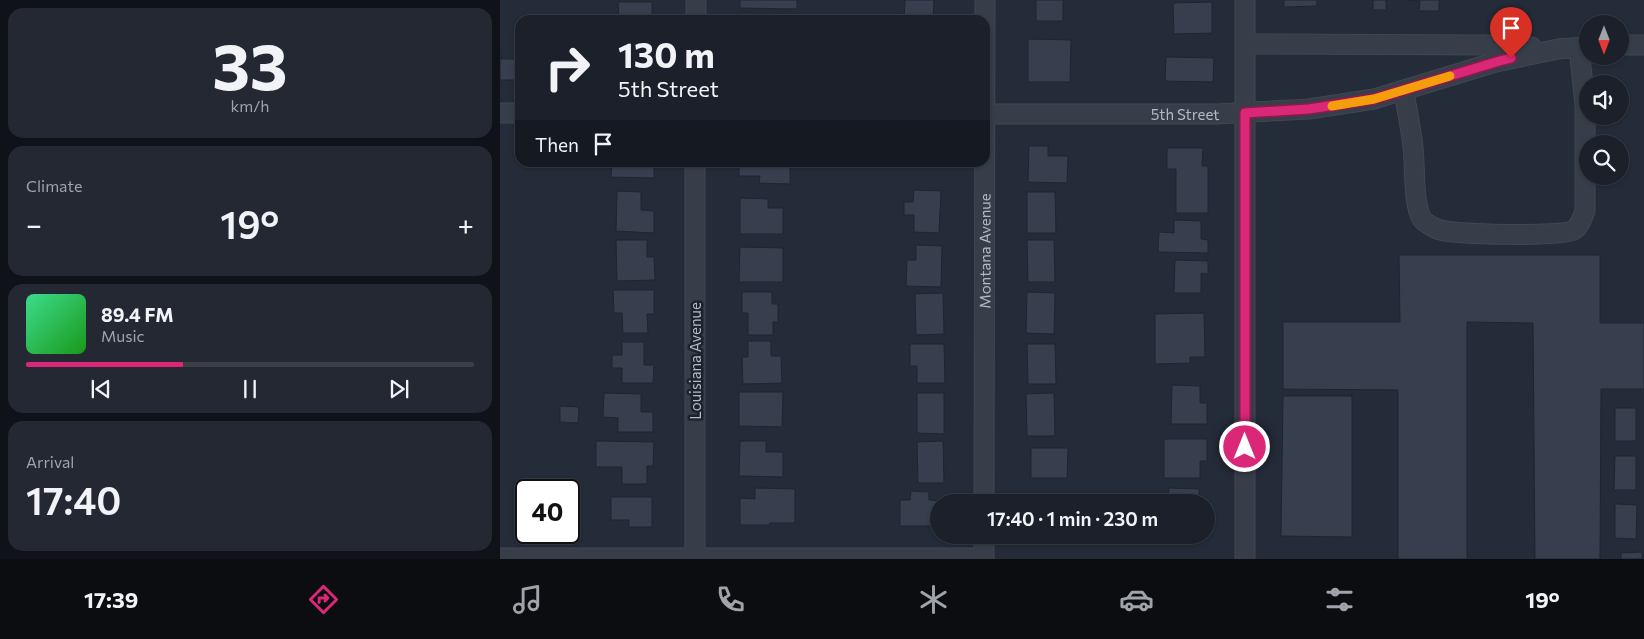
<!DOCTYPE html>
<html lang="en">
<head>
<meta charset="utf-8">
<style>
  :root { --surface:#1b202b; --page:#242833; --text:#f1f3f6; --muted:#a0a3a9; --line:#393e47; --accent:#db2777 }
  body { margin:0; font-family:Commissioner,sans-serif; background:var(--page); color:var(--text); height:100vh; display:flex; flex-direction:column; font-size:19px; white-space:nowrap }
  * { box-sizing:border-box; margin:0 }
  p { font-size:16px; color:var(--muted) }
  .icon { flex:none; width:28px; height:28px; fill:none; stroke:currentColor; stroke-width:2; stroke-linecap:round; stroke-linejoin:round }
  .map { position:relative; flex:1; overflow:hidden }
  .panel { display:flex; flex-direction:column; gap:8px; padding:8px; background:#0f1218; width:500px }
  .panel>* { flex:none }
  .banner { position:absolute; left:15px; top:15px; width:475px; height:152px; border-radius:15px; box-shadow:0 1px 4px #0004,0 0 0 1px var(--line); background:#1b202b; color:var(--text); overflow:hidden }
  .needle { width:32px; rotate:180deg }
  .buttons { position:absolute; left:1079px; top:15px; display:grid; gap:10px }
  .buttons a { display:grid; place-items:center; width:50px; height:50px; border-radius:50%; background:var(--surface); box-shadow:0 1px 4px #0004,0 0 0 1px var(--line); font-size:25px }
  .speed { position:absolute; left:15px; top:479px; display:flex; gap:10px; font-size:25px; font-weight:700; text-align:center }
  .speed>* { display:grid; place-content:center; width:65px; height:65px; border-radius:50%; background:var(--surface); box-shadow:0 1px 4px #0004,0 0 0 1px var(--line); line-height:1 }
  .speed .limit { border:2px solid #111; border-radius:8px; background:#fff; color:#111 }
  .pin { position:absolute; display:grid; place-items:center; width:42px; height:42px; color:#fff; margin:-51px -21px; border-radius:50% 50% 50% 0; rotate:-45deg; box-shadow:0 0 5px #0007 }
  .pin .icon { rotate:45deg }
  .me { position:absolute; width:55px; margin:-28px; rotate:0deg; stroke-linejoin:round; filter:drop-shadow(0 0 4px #0008) }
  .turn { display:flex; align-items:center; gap:18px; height:105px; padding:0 20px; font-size:22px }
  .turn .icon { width:65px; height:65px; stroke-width:2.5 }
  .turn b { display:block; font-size:35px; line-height:42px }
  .then { display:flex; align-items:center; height:48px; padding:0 20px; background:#0003; gap:10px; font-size:19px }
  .big { font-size:38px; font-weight:600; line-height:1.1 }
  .panel .tile { flex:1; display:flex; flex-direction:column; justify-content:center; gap:8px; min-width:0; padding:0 18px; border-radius:15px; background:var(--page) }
  .panel .dial { align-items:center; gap:0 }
  .dial b { font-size:65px; line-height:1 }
  .song { display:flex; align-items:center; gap:15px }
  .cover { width:60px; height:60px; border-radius:8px; background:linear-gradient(135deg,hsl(150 70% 55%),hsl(120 70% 35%)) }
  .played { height:5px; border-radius:2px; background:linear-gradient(90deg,var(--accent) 35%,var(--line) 35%) }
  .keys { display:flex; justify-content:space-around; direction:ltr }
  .heat { display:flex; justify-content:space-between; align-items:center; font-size:28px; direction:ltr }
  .trip { position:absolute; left:430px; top:494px; width:285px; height:50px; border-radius:25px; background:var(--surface); box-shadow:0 1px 4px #0004,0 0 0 1px var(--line); font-weight:600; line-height:50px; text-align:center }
  .menu { display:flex; height:80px; justify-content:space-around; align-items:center; background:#0b0d11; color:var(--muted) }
  .menu .icon { width:35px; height:35px }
  .menu .current { color:var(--accent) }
  .menu b { font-size:22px; color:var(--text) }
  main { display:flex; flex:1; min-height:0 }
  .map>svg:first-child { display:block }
</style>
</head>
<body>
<main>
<section class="panel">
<div class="tile dial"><b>33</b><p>km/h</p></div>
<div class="tile"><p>Climate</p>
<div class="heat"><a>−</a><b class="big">19°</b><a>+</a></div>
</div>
<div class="tile">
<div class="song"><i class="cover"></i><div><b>89.4 FM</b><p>Music</p></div></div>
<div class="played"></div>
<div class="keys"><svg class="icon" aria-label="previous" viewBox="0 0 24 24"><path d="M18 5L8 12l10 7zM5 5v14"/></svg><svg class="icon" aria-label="pause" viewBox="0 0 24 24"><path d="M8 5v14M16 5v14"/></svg><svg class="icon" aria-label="next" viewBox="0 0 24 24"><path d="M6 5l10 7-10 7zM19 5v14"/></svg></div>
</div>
<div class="tile"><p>Arrival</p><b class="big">17:40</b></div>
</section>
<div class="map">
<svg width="1144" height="559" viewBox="0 0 1144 559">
  <rect width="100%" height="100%" fill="#242b39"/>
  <path fill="#373f4f" stroke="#1f2530" d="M240,0H297V9L240,8Z
    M405,0H434L433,20H404Z
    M536,0H563V21H536Z
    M784,0H817V6L784,7Z
    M873,0H886V10H873Z
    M908,0H939V11H919L920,1Z
    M118,2H152V20H119Z
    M712,2V33L674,34L673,3Z
    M240,18H267V20H240Z
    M528,39L571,40L570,82H528Z
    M0,53H1V59H20V80H0Z
    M666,57L714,58L713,82L665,81Z
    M529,146H548V156H568L567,183L528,182Z
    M667,148H703L702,166H708V213H676V169H667Z
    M112,162H154V178L111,177Z
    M239,162H290V184L259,183L260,176H239Z
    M414,190L441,191L439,233L414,232V215H404V202H413Z
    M117,191L141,192V210L154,211V233L116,231Z
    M527,192H555L556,233H527Z
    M240,198L268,199V208H283V234H240Z
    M674,220L701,221V239L708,240V253L658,252L659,232L674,233Z
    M116,240H147V257H154L155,280L117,281Z
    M527,240H554L555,282H528Z
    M416,245L442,246L441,287L406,286L407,260H416Z
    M240,247L283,248V282H239Z
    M899,255H1100V323H1144V389H1101L1100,559H1035L1033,323L967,322V559H898V390L783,389V322H900Z
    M675,260L708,261V274L701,273V293H674Z
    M113,290H154V314H147L148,333H123L122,313H114Z
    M242,292H272V304H278V322H273V335H248V313H242Z
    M527,292L555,293L554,334L526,333Z
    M443,293L444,334L416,335L415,294Z
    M704,313L705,357H690V363L655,364V314Z
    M248,341H271V356H281L282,383L243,384L242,357H248Z
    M122,342H144V365H154L153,383H122V368H112V355H122Z
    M410,344H444L445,383H417V366H410Z
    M527,344H555L556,384H528Z
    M672,385L700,386V403H707V424H671Z
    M239,392H283L282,427L239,426Z
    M104,393L141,394V412H153V432H118V418L103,417Z
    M417,393H444V434L417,433Z
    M554,393L555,436H527L526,394Z
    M783,396H852V537L781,536Z
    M60,406L79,407L78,423L60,422Z
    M1115,408H1136V441H1115Z
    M664,439H707V461H700V478H664Z
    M96,441L154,442L153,466H147V484H122V467H96Z
    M240,441H266V452H283V477L239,476Z
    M443,441L444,483H418L417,442Z
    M531,448H568L567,478H531Z
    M1115,456H1136V490H1114Z
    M255,488L295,489V523H270L269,525H240V498L255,499Z
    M669,488L699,489V502H668Z
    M411,491L429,492V500L442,501V502H439V526H400V500H410Z
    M111,497H152V527H129V520H111Z
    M571,501V502H528Z
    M1115,504L1137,505L1136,539L1115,538Z
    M1142,552V559H1121V553Z"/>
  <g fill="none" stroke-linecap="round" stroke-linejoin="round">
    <g stroke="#414752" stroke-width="21">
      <g id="minor">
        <path d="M745,0V559"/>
        <path d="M196,20V0"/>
        <path d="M745,44L987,45L1032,47"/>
        <path d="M1120,45H1144"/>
        <path d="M904,90C906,107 910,123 912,139C916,160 912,202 922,219C924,222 933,227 937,229C951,235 1063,237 1074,230C1080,226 1082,218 1085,211V105L1079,47"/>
        <path d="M0,113H20"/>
        <path id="s1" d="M485,114H716L809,109L874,99L996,62L1058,49L1088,47"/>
        <path id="s2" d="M484,502L485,0"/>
        <path d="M0,558H484"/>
        <path d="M195,559V162"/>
        <path d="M484,559V535"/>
      </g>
    </g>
    <use href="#minor" stroke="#383e49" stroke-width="19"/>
  </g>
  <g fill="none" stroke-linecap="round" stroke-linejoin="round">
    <g stroke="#8e194d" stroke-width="12">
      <path id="route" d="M745,447V113L809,109L874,99L996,62L1011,58"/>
    </g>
    <use href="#route" stroke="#db2777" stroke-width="9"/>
    <path stroke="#f59e0b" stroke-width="9" d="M832,106L874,99L950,76"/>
  </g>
  <g text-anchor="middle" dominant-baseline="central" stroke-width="5" stroke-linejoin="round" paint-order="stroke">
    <g font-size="15" fill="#b3b9c5" stroke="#1d232e">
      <text stroke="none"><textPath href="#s1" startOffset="200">5th Street</textPath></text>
      <text stroke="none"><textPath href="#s2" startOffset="251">Montana Avenue</textPath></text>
      <text transform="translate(195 361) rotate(-90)">Louisiana Avenue</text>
    </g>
  </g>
</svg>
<div class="buttons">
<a><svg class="needle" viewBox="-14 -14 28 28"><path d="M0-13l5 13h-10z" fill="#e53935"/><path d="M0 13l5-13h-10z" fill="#a0a3a9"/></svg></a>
<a><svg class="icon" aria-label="sound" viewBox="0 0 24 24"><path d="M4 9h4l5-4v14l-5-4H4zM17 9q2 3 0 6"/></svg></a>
<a><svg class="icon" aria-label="search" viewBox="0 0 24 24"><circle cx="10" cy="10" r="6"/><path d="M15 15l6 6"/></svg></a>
</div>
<div class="speed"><div class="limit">40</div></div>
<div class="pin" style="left:1011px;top:58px;background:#d93025"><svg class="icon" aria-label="arrive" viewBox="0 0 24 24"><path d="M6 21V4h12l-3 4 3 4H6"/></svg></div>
<svg class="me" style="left:745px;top:447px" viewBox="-20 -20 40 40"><circle r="17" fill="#db2777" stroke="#fff" stroke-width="3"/><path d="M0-11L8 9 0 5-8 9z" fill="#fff"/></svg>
<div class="trip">17:40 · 1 min · 230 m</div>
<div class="banner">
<div class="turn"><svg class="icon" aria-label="right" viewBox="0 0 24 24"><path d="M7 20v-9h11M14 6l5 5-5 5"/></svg><div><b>130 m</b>5th Street</div></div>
<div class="then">Then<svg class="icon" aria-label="arrive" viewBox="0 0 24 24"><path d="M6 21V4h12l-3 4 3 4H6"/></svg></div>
</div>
</div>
</main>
<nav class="menu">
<b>17:39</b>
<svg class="icon current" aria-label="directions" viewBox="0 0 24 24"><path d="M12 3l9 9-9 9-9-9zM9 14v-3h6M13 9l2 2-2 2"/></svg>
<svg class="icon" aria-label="music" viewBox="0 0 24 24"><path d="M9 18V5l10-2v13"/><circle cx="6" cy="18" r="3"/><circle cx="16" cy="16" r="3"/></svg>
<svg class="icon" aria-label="phone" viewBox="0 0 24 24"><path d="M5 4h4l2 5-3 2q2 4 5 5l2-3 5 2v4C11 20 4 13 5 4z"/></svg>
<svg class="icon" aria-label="climate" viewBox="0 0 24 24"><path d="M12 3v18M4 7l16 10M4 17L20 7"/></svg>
<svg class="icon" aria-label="car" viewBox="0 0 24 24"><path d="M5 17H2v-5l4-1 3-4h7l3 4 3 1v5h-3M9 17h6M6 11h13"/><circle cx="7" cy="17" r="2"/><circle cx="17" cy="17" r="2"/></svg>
<svg class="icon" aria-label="filters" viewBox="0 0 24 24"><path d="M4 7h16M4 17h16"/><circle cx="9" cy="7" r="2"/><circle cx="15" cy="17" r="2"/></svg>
<b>19°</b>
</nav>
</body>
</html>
